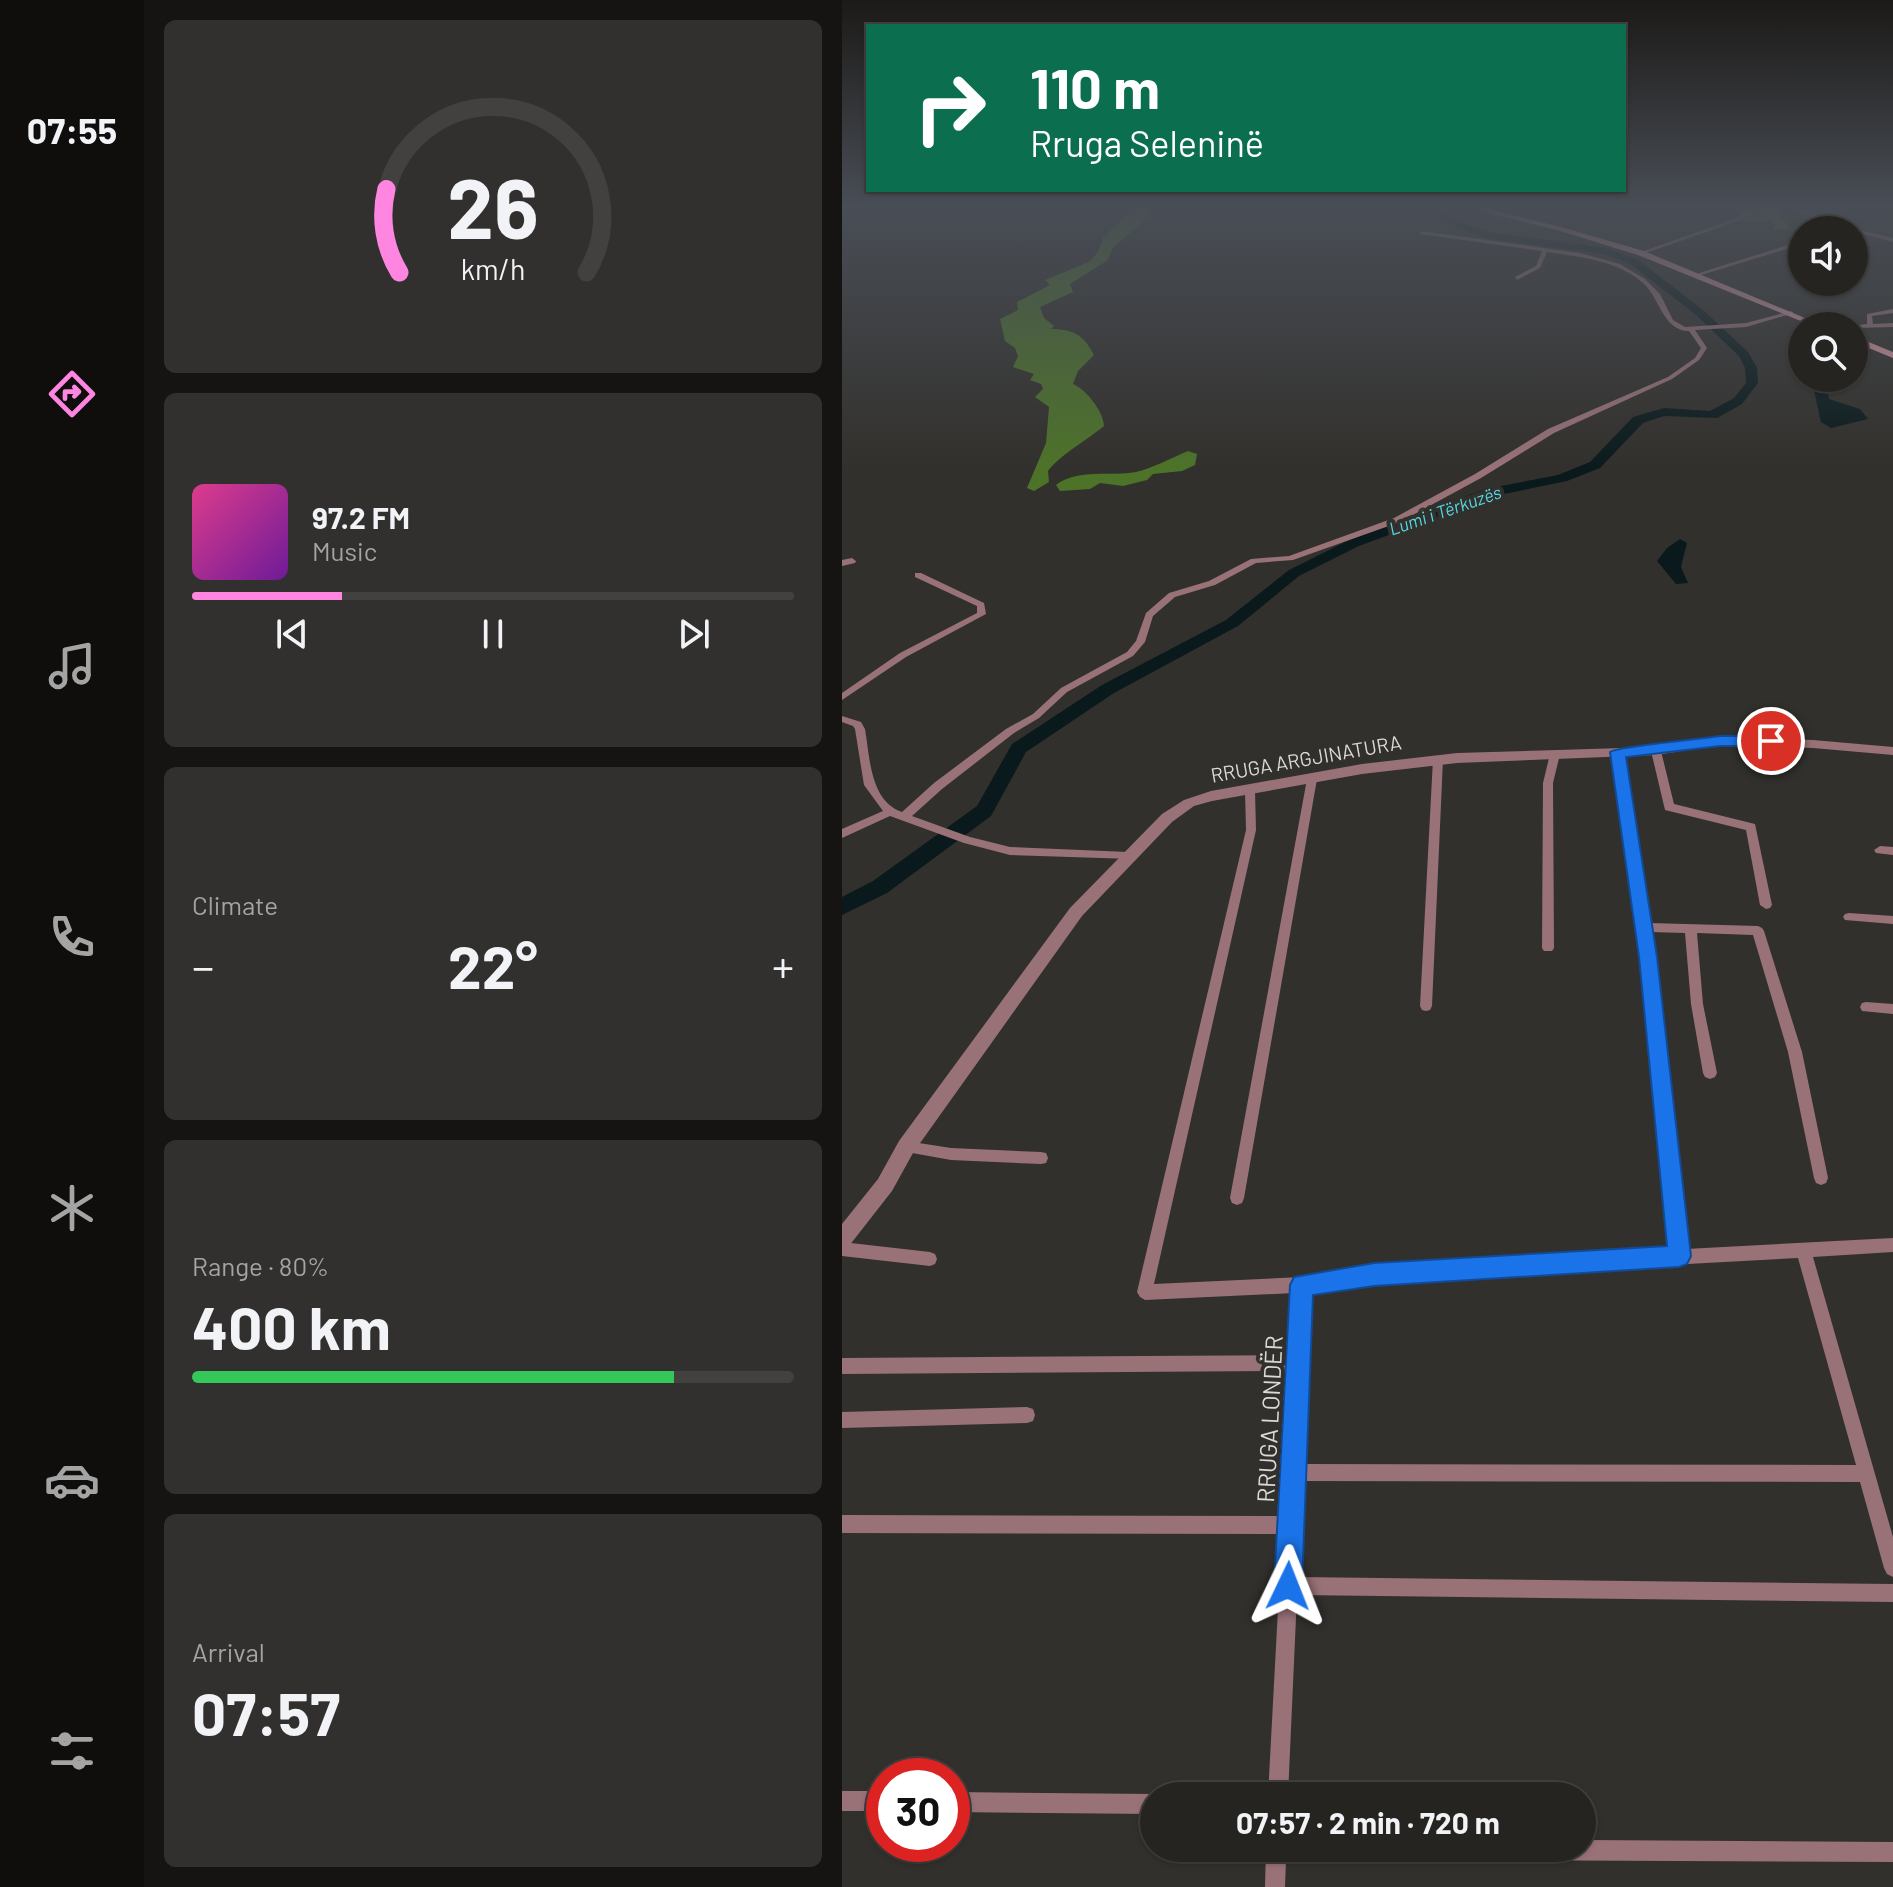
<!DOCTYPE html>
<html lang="en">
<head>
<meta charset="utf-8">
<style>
  :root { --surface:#262421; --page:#32302e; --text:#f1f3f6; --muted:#a4a4a5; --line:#42413f; --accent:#fe86e1 }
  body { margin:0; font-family:Barlow,sans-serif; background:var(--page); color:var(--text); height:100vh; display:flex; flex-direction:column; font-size:30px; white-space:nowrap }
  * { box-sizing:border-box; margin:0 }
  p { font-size:26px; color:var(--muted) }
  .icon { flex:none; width:44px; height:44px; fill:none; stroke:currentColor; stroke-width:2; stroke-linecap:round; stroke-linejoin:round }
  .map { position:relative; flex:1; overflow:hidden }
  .panel { display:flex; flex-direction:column; gap:20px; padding:20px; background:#151412; width:698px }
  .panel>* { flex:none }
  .banner { position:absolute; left:24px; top:24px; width:760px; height:168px; border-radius:0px; box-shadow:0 2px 6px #0004,0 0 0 2px var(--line); background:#0b6e4f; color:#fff; overflow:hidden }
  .buttons { position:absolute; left:946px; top:216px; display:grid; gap:16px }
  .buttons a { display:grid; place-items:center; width:80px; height:80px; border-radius:50%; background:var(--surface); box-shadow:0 2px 6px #0004,0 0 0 2px var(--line); font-size:40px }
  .speed { position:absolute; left:24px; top:1758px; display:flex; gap:16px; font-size:40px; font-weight:700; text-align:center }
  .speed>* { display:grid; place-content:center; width:104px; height:104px; border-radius:50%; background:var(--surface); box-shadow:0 2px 6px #0004,0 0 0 2px var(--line); line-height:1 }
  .speed .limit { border:12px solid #d22; background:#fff; color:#111 }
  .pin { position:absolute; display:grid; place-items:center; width:68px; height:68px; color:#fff; margin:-34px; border:4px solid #fff; border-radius:50%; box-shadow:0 2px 8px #0007 }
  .me { position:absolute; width:88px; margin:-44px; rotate:2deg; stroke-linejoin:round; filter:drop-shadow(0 0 6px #0008) }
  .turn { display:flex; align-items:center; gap:28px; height:168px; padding:0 32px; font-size:36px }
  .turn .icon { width:104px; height:104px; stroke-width:2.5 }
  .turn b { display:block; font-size:56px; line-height:68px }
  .big { font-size:60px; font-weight:700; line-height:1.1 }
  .panel .widget { flex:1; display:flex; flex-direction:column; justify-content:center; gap:12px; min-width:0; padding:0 28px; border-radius:12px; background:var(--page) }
  .panel .dial { align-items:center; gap:0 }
  .dial svg { height:208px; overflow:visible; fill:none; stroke:var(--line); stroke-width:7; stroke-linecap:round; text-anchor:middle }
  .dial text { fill:var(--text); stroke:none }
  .song { display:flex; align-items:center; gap:24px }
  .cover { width:96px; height:96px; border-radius:12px; background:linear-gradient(135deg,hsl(330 70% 55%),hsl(280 70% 35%)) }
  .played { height:8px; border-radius:4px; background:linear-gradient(90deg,var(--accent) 25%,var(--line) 25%) }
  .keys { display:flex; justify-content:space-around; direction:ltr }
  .heat { display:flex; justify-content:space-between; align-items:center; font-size:44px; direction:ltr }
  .charge { height:12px; border-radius:6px; background:linear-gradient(90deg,#34c759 80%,var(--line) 0) }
  .trip { position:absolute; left:298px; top:1782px; width:456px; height:80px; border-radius:40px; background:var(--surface); box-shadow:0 2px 6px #0004,0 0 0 2px var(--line); font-weight:700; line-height:80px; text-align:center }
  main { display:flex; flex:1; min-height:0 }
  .menu { display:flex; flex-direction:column; width:144px; justify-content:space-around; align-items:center; background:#0f0e0d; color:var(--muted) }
  .menu .icon { width:56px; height:56px }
  .menu .selected { color:var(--accent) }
  .menu b { font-size:36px; color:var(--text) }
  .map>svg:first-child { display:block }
</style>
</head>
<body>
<main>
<nav class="menu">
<b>07:55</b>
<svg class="icon selected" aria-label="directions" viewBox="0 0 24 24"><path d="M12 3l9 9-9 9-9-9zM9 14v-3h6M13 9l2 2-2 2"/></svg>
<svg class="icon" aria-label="music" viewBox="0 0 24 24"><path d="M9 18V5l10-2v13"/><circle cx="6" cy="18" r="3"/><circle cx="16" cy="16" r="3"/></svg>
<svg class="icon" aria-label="phone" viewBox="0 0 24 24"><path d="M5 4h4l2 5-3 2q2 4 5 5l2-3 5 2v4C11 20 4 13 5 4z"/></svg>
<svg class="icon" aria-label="climate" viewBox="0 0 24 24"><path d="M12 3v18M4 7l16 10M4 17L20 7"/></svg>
<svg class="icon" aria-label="car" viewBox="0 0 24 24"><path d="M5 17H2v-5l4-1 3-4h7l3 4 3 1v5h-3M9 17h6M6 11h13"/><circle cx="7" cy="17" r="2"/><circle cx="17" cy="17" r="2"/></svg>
<svg class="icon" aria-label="filters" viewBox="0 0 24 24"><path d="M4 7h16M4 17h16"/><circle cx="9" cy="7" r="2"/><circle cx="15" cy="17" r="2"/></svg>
</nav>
<section class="panel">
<div class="widget dial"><svg viewBox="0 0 100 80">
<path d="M14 69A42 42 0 1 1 86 69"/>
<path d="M14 69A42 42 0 0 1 9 37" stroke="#fe86e1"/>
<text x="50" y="56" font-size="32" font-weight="700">26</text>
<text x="50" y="72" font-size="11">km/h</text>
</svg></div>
<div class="widget">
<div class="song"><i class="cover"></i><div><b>97.2 FM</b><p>Music</p></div></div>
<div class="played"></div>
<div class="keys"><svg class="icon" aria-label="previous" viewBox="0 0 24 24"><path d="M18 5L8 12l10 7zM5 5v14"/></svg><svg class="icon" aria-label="pause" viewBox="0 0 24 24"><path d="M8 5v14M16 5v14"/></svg><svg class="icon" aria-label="next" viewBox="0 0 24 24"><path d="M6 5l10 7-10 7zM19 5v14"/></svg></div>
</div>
<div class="widget"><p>Climate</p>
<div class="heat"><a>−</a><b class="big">22°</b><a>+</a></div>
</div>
<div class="widget"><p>Range · 80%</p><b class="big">400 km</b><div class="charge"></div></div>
<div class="widget"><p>Arrival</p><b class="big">07:57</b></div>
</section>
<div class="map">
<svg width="1051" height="1887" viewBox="0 0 1051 1887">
  <rect width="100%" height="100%" fill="#32302c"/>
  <path fill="#4d7329" d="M293,206H312L298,225L271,247L266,260L228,284L231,292L198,307L202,318L212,326L209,329C231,329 242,335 252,355L236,371L231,384C244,389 262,412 262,426C245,440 218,455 206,471L207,482L192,491L185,488L204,443L207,407L193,397L201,389L199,384L188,380L192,374L171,367L176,356L173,348L163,341L158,319L176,310L175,302L208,285L203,280L247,262L256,252L261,238Z
    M922,206H938L943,209L935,210V213L948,227L941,230L931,229L934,225L929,221H896Z
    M346,451L355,454L353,465L340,471L311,474L305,480L281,486L258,483L248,489L218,491L214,485C236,468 269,477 294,472C309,469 331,457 346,451Z"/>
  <path fill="#0a1a1c" d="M971,386L985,389L987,399L1018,409L1026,419L989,428L979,422Z
    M838,539L845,543L839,567L846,583L834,584L815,561L825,548Z"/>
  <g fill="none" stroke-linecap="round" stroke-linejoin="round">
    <path fill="#0a1a1c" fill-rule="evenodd" d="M601,206H610L604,217L645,232L764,248L795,259L861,310L906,352L915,368L916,383L900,404L875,418L822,416L801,423L758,468L725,481L652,496L517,546L457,576L396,626L272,693L184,752L149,816L45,893L0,915V897L31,881L135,806L170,744L260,685L384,620L447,570L507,540L643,489L716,475L748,462L791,417L822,408L868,411L892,398L904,383L903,368L897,356L853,314L787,263L762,254L643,238L596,220Z"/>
    <path fill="#997278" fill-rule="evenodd" d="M914,206H919L896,221L801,254L796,253L892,219Z
      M942,206H948L1014,229L1051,238V242L1007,230Z
      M580,231L738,253L778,264L803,279L818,294L831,320L843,327L904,323L949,311L952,313L904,327L853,330L865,348L857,360L830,379L712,433L639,478L558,522L451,560L414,563L373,585L333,597L311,616L303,642L291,656L225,692L197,718L172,733L100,789L70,816L128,837L168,847L286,852L292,856L290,859L168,855L122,843L48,816L0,838V829L41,811L22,785L13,729L11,726L0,722V716L19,722L23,729C28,758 28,801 60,812L92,783L164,729L191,714L219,688L285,652L294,641L304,613L327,593L367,581L409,559L447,556L552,518L633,474L706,429L826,377L853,358L859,348L847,331C821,331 818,298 801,283C775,260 738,257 705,252L698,268L675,280L673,277L694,266L700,251L578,234Z
      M949,244L951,247L856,276L851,275Z
      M1051,309V313L1030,316L1031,324L1051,323V327L1012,328V326H1009L1025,324V314Z
      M10,558L14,561L13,563L0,566V560Z
      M73,573H79L142,603L144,614L64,657L0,700V693L58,653L135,613V606L73,577Z
      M814,748L819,751L832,804L913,824L930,905L928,908L924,909L918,905L904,830L823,810L809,751Z
      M776,749L781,752L807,923L916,926L920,928L922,931L960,1052L986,1178L984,1183L979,1185L974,1183L972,1178L946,1052L911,935L855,933L861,1004L875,1073L873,1077L868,1079L863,1077L861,1073L849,1004L843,933L808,932L844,1249L1051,1238V1252L971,1257L1051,1537V1577L1045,1574L1042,1568L1018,1482L459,1481L455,1577L1051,1584V1602L455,1595L446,1796H426L440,1534L0,1533V1515L440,1516L448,1371L0,1374V1358L449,1355L452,1293L303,1300L298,1297L295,1292L404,830L403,791L408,787L413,791L414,830L312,1284L460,1277L532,1267L829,1250L800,957L771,752ZM956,1258L1014,1465L460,1464L467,1291L532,1281Z
      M713,751L718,754L711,783L712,948L710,951H702L700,948L701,783L708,754Z
      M596,756L601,759L590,1006L588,1010L584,1011L580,1010L578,1006L591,759Z
      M470,775L475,779L402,1198L400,1203L395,1205L390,1203L388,1198L465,779Z
      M1038,846L1051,847V855L1034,853L1032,850Z
      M1007,913L1051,916V924L1003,920L1001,917L1003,914Z
      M1024,1002L1051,1004V1014L1020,1011L1018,1007L1020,1003Z
      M64,1141L109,1148L199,1152L204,1153L206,1158L204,1163L199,1164L109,1160L59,1151L57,1147L59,1143Z
      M0,1242L88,1252L93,1254L95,1259L93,1264L88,1266L0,1256Z
      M185,1407L191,1409L193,1415L191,1421L185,1423L0,1428V1412Z
      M0,1791H42V1811H0Z
      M110,1792L312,1794L317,1796H312V1814L110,1812Z
      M740,1840L1051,1842V1862L444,1859L443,1887H423L424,1848H740Z"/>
    <path fill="#997278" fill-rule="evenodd" d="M878,737L971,740L1051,747V755L971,748L878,745L814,755L615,763L520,774L370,801L352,806L330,822L240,916L71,1153L50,1191L7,1246L0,1248V1224L36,1179L57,1141L228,908L320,814L342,800L369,791L520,764L615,753L814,747Z"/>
    <path fill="#d496a0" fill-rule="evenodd" d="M632,206H640L654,211L719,227L802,251L982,326H971L796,255L715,230L650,214Z
      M1012,336L1051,352V358L1012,342Z"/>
  </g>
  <linearGradient id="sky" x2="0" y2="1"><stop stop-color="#1c1a18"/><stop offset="0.44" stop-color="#494e56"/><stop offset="1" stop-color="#494e56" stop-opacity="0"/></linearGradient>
  <rect width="1051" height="470" fill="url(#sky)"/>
  <path fill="#1a73e8" stroke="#114b97" stroke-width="2" d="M878,736H929L936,741L929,746H878L784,757L815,957L849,1256L845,1264L837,1267L532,1286L471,1295L460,1586L456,1596L446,1600L436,1596L432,1586L448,1285L452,1277L532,1263L825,1246L797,957L768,752C775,746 861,739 878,736Z"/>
  <g text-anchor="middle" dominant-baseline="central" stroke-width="8" stroke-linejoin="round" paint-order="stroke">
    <g font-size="18" font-style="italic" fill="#55d7e4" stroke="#32302c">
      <text transform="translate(603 510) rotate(-19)">Lumi i Tërkuzës</text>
    </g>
    <g font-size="20" fill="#dbdad7" stroke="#32302c">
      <text transform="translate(464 758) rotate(-10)">RRUGA ARGJINATURA</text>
    </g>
    <g font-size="24" fill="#dbdad7" stroke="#32302c">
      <text transform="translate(427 1419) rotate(-87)">RRUGA LONDËR</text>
    </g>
  </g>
</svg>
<div class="buttons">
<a><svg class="icon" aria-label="sound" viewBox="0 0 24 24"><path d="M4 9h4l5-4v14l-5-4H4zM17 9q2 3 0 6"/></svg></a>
<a><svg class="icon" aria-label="search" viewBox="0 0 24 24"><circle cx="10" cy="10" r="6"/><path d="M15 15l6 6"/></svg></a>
</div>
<div class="speed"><div class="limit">30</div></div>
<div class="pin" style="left:929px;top:741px;background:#d93025"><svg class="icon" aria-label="arrive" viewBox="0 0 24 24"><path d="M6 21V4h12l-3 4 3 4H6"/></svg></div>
<svg class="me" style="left:446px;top:1586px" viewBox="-20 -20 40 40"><path d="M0-17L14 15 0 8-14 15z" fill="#1a73e8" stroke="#fff" stroke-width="4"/></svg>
<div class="trip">07:57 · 2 min · 720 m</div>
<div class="banner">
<div class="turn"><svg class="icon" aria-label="right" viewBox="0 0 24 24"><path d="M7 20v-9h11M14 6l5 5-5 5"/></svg><div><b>110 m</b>Rruga Seleninë</div></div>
</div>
</div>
</main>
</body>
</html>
